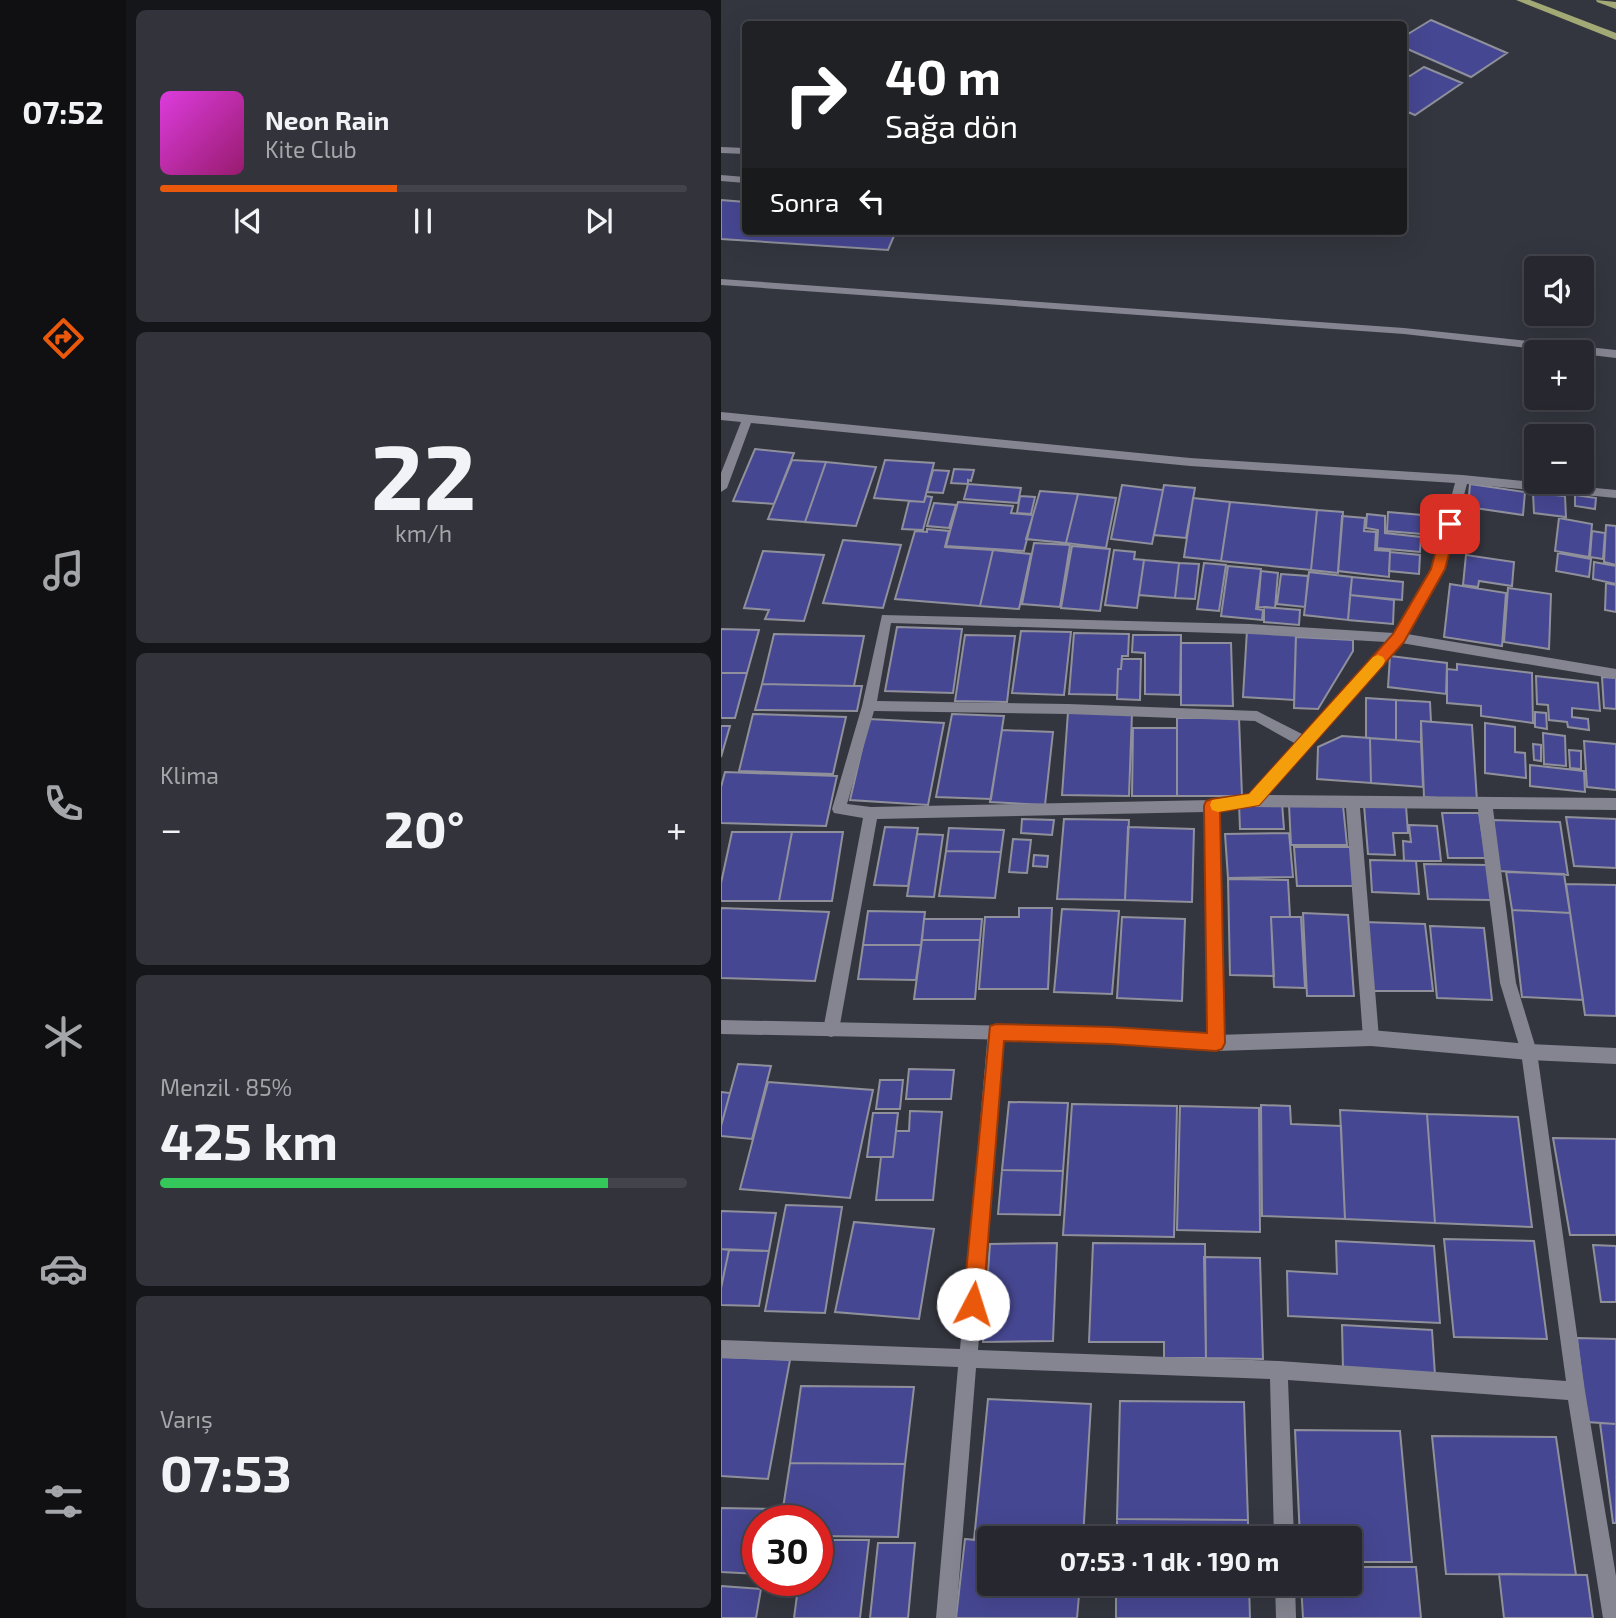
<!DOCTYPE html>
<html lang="tr">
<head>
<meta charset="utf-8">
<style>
  :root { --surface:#27282f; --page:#33343b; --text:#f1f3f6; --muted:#a4a6aa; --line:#43444b; --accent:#ea580c }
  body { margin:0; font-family:"Exo 2",sans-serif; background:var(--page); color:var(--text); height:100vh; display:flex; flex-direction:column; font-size:26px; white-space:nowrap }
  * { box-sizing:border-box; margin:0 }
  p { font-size:23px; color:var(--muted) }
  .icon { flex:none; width:38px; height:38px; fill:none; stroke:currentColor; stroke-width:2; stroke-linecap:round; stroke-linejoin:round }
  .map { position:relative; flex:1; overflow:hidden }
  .details { display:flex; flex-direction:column; gap:10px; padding:10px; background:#15161a; width:595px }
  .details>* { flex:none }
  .top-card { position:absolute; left:21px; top:21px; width:665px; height:214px; border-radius:7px; box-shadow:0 7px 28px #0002,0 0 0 2px var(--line); background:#202124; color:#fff; overflow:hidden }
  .buttons { position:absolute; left:803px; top:256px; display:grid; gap:14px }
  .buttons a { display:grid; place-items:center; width:70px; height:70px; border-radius:7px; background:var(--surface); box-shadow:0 7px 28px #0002,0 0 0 2px var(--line); font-size:35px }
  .speed { position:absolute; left:21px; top:1505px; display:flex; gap:14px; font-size:35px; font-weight:700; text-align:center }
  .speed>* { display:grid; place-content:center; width:91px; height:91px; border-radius:50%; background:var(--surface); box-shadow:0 7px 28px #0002,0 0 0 2px var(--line); line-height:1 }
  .speed .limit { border:10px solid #d22; background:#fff; color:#111 }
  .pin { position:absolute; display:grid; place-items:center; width:60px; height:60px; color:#fff; margin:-30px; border-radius:14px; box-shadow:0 4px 10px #0006 }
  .me { position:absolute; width:77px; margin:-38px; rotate:5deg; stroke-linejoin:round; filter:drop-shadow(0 0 5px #0008) }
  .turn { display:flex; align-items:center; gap:24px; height:147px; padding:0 28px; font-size:32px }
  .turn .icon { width:91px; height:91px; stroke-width:2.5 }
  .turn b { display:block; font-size:49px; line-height:60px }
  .then { display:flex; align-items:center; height:66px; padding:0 28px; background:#0003; gap:14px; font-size:26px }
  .big { font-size:52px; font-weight:700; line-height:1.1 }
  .details .widget { flex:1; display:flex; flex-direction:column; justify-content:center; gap:10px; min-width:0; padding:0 24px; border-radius:10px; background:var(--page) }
  .details .dial { align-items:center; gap:0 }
  .dial b { font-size:91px; line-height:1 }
  .song { display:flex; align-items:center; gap:21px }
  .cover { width:84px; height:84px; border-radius:10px; background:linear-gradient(135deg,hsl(300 70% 55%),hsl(320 70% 35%)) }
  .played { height:7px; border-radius:4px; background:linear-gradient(90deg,var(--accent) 45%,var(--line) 45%) }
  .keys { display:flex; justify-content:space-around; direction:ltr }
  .heat { display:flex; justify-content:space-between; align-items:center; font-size:38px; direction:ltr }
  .charge { height:10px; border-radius:5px; background:linear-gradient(90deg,#34c759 85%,var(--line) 0) }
  .trip { position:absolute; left:256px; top:1526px; width:385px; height:70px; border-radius:7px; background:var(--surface); box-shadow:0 7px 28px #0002,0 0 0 2px var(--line); font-weight:700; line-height:70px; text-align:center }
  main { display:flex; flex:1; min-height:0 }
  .dock { display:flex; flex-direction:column; width:126px; justify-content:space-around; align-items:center; background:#101013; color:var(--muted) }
  .dock .icon { width:49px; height:49px }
  .dock .selected { color:var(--accent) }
  .dock b { font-size:32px; color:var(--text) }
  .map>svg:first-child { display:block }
</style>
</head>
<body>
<main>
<nav class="dock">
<b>07:52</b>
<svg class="icon selected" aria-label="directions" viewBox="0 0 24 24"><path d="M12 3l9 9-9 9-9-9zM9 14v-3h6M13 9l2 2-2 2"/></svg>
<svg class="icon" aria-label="music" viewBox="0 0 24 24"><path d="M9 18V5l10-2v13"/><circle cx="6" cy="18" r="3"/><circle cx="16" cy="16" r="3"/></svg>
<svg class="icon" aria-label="phone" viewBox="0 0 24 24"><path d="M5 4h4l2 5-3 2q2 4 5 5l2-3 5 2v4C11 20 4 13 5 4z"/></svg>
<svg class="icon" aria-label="climate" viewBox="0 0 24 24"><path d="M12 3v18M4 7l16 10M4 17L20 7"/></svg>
<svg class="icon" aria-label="car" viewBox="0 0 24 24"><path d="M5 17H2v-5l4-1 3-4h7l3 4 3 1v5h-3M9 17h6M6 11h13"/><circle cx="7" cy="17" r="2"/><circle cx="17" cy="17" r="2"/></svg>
<svg class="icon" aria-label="filters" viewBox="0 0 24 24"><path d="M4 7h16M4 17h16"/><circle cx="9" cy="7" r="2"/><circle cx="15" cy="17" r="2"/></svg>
</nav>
<section class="details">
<div class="widget">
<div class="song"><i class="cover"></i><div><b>Neon Rain</b><p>Kite Club</p></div></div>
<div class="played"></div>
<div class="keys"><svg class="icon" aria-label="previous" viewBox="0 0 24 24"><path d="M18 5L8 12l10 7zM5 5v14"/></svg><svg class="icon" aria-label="pause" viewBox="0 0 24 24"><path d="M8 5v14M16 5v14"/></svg><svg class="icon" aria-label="next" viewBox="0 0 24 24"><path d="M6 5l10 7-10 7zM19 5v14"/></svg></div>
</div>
<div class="widget dial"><b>22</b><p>km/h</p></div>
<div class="widget"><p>Klima</p>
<div class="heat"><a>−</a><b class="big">20°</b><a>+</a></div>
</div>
<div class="widget"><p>Menzil · 85%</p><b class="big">425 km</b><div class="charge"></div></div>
<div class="widget"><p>Varış</p><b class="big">07:53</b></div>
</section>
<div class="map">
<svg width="895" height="1618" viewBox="0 0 895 1618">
  <rect width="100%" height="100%" fill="#34363f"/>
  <path fill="#464792" stroke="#8f909b" stroke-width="2" d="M710,20L786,53L750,77L682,47V37Z
    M703,67L741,83L694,115L682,110V74L689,76Z
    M0,200L24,202V231H175L167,250L0,239Z
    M34,449L73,453L53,504L12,501Z
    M71,460L105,462L84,522L47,519Z
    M164,460L213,463L203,502L153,498Z
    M105,462L155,467L135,526L84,522Z
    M233,469L253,470L250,481L247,480V484L230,483Z
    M212,470L228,471L222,493L206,492Z
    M247,484L300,488L297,503L243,499Z
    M749,484L804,492L802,515L747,507Z
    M401,485L442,490L431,544L390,539Z
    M443,485L474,488L465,538L433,535Z
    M319,491L357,494L345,543L305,539Z
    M812,493L844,496L845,517L813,513Z
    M357,494L395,498L385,548L345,543Z
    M854,495L875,498L874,509L854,506Z
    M205,496L211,497L202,530L181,529L188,501L203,502Z
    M299,496L314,497L310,514L296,513Z
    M472,498L509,502L500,561L463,557Z
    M237,502L292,506L290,513L312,515L303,551L225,546Z
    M509,502L596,510L590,570L500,561Z
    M213,503L235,505L228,528L206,526Z
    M596,510L622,512L617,573L590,570Z
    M667,512L701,515V534L666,531Z
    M646,514L664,516V533L700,537L699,552L656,548L657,530L645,528Z
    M621,516L644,518L643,531L655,532L654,550L669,551L668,577L617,571Z
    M838,518L871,524L868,557L834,551Z
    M885,525L895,526V565L883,562Z
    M206,529L228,531L224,547L272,550L259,606L174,599L194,531L206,532Z
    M871,531L884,533L882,559L869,557Z
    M122,540L180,545L162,608L102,603Z
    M313,543L349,545L339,607L301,604Z
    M351,546L389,549L379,611L340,608Z
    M272,550L310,554L298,609L259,606Z
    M393,550L414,552L413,559L423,560L416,608L384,605Z
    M42,551L103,555L83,621L44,619L48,610L23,608Z
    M669,552L699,555L698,574L668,571Z
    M837,553L870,559L868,577L835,571Z
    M745,555L793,562L791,586L758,581L757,587L742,585Z
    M423,560L458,563L454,598L418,595Z
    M873,562L895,566V584L872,579Z
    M458,563L478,564L474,599L454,598Z
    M483,563L505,565L498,611L476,609Z
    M507,566L540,569L535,609L542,610L541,620L500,616Z
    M540,571L557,573L554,608L537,607Z
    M588,572L631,577L627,620L583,615Z
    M560,574L587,576L584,607L556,604Z
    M631,577L682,582L681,600L629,595Z
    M885,583L895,585V612L884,610Z
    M729,584L785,593L781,646L723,637Z
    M787,588L830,594L828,649L783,642Z
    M629,595L673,600L672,624L627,620Z
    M543,607L579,610L578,625L543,622Z
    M176,627L241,629L232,693L164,691Z
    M0,629L38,630L26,673H0Z
    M526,630L575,633L573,700L522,697Z
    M300,631L350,632L343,695L291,693Z
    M353,633L408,634L407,656H401L400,669H397L396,695L348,694Z
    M53,634L143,636L133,686L41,684Z
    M244,635L294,636L286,702L234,701Z
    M412,635H460L459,695L424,694V653L411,652Z
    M575,637L632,640V651L597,709L573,708Z
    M460,643H510L512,706L460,705Z
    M669,656L726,663L725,694L667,687Z
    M401,659H420L419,700L396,699L397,669H400Z
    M736,664L811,673L812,723L760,716V706L726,703V669L736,670Z
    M0,673H26L14,718H0Z
    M815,676L877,683L879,711L851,708V717L867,719L868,730L847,727L846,722L828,720L827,705L816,704Z
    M881,677L895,678V709L883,708Z
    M41,684L133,686H141L136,711L34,710Z
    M645,698L675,700V740L645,738Z
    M675,700L709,702L710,722L700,721V742L675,740Z
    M347,712L411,713L408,796L341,795Z
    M814,712L825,713L826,729L814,727Z
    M32,714L125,717L112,774L18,771Z
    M231,714L283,716L270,799L215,797Z
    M456,718H518L521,796H456Z
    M148,719L223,723L207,805L129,800Z
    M700,721L751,725L756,801L703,797Z
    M764,723L794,727V752L804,753L805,778L764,773Z
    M0,726H9L0,757Z
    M412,728H456V796H411Z
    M281,730L332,732L324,805L269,802Z
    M822,733L844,736L845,766L823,764Z
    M621,736L649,738L650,783L596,779L597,747Z
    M649,738L700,742L702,787L650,783Z
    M863,741L895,744V790L866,787Z
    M812,744L820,745V761L813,760Z
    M848,750L860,751V769L849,768Z
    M809,765L863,771L864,792L809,786Z
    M4,772L116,776L105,826L0,823V787Z
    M518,803H561L563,829H519Z
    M568,805H622L626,845H570Z
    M643,805L685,806L687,833H672L674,855L647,854Z
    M721,813H758L765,858H727Z
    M845,817L895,819V868L853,866Z
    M301,819L333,820L331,835L300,833Z
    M343,819L408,820L404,900L336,899Z
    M772,820L839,822L847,875L778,871Z
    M688,825L716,826L720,861H683L682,841L690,842Z
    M164,827L197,828L187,886L153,885Z
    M407,827L473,829L471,902L404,900Z
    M228,828L283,830L280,852L225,851Z
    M11,832H71L58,901H0V883Z
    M71,832H122L111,901H58Z
    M568,833L572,877L507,878L504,834Z
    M196,834L222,835L213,897L186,896Z
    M292,839L310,840L306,873L288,872Z
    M573,847H630L634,886H576Z
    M225,851L280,852L274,898L218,896Z
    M313,855L327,856L326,867L312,866Z
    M649,860L695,861L698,894L651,892Z
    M703,864L766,865L771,900L707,899Z
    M785,872L843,874L849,913L791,910Z
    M507,879L567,880L569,917H550L553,976L509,975Z
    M845,884L895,885V1016L864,1015Z
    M0,908L108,912L94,981L0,978Z
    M298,908H331L327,989H258L264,917H298Z
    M341,909L398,911L391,994L333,992Z
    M791,910L849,913L862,1000L801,997Z
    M147,911L204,912L200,945H142Z
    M582,913L627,915L633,996H586Z
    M401,917L464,919L461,1001L396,998Z
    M550,917H580L584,988L553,987Z
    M203,919H261L259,940H201Z
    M642,922L704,924L712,991H648Z
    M709,926L763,928L771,1000L716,998Z
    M201,940H259L254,999H193Z
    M142,945H200L195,980L137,979Z
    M17,1064L50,1066L31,1139L0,1136V1126Z
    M188,1069L233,1070L230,1099H185Z
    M159,1080H182L179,1109H155Z
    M47,1082L152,1090L129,1198L19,1189Z
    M0,1092L9,1093L0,1126Z
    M288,1102L347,1103L342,1171L281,1170Z
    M351,1104L456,1106L453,1237L342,1235Z
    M540,1105L569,1106L570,1124L620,1126L624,1219L541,1216Z
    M459,1106L538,1108L539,1232L456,1230Z
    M619,1110L706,1114L714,1223L624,1219Z
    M189,1111L221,1112L212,1200H155L160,1157H172L175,1131H188Z
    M152,1113H177L172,1157H146Z
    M706,1114L797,1117L811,1227L714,1223Z
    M832,1138L895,1139V1235H849Z
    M281,1170L342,1171L339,1215L277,1214Z
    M65,1205L121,1207L104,1313L44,1311Z
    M0,1211L55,1213L48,1251L0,1249Z
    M133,1222L213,1229L198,1319L114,1312Z
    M723,1239L813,1241L826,1339L733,1337Z
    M615,1241L713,1246L719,1323L567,1316L566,1271L616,1274Z
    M336,1243L332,1341L262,1342L269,1244Z
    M372,1243L484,1244L485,1358H443V1342H368Z
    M872,1245L895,1246V1302H880Z
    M0,1249L8,1250L0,1288Z
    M8,1250L48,1251L38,1306L0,1305V1288Z
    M483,1257L539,1258L542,1359L485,1358Z
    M621,1325L711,1330L714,1375L622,1370Z
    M856,1338L895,1339V1424L866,1422Z
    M0,1357L69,1360L47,1479L0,1476Z
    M80,1386L193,1387L184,1464L69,1463Z
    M267,1399L370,1404L362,1538L253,1540Z
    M399,1401L523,1402L527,1520L396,1519Z
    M879,1423L895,1424V1523H892Z
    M574,1430L679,1431L691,1562H628V1538H579Z
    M711,1436L835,1437L855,1575L725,1574Z
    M69,1463L184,1464L177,1537L96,1536V1521H60Z
    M0,1508L57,1509L55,1521H37V1574L0,1572Z
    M396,1519L527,1520V1538H396Z
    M244,1539L268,1541V1584H359L356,1618H235Z
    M96,1540H148L139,1618H73L78,1580H96Z
    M157,1543H194L187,1618H149Z
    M628,1567H695L700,1618H582L580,1584H628Z
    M778,1574L866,1575L872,1618H783Z
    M395,1584H528L529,1618H395Z
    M0,1586L40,1589L35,1618H0Z"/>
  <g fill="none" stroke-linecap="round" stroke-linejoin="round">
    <path fill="#848590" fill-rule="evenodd" d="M0,147L24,148V154L0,153Z
      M0,175L24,177V183L0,181Z"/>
    <path fill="#848590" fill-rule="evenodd" d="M0,279L683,328L895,350V358L861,354V352H842L683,334L0,285Z
      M0,412L469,458L741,475L895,490V498L746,484L723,569L686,634L895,669V679L680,643L546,795L895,798V810L772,809L795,983L816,1052L864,1391L895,1576V1618H882L847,1400L567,1380L573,1538H553L549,1379L255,1368L235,1618H215L237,1367L0,1358V1340L239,1349L267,1032L269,1027L275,1025L281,1027L283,1032L257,1350L558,1361L845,1381L800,1052L779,983L757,809L639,808L658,1038L656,1043L650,1046L644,1043L642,1038L625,808L532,807L498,811L503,1043L501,1048L495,1051L489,1048L487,1043L484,812L156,819L118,1030L116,1035L110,1037L104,1035L102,1030L142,818L113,813L111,809L141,706L161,615L529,624L673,633L711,569L734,483L469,466L30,423L6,488L0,492V473L20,422L0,420ZM170,623L529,634L665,642L583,735L536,711L347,704L156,701ZM153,711L347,714L534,721L575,744L528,796L491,800L150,807L126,804Z
      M554,1584H574L575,1618H555Z"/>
    <path fill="#848590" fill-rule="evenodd" d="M0,1020L390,1028L495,1035L650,1030L808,1044L895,1048V1064L808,1060L650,1046L495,1051L390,1042L0,1034Z"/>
    <path fill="#a2a974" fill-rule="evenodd" d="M795,0H809L895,33V40Z
      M875,0L895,2V9L876,2Z"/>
  </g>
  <path fill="#ea580c" stroke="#983908" stroke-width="2" d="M729,519L736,524L724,569L683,642L538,805L499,812L504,1043L501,1049L495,1051L390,1044L283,1041L262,1304L259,1311L252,1314L245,1311L242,1304L269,1026L275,1024L390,1027L486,1033L483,806L485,801L491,799L528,794L672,634L710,569L722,524Z"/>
  <path fill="#f59e0b" d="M657,655L662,657L664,661L662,665L538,805L497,812L491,810L489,805L491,800L528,794L652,657Z"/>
</svg>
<div class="buttons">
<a><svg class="icon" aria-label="sound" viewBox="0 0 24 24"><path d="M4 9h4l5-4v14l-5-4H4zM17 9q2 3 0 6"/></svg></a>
<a>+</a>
<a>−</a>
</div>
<div class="speed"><div class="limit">30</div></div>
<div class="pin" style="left:729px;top:524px;background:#d93025"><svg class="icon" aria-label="arrive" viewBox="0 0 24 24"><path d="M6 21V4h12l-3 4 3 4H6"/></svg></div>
<svg class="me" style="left:252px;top:1304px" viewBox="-20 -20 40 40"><circle r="19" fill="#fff"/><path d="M0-13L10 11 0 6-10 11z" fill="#ea580c"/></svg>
<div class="trip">07:53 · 1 dk · 190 m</div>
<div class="top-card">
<div class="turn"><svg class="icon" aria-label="right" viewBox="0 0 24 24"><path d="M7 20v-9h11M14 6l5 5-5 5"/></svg><div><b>40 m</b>Sağa dön</div></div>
<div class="then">Sonra<svg class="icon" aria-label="left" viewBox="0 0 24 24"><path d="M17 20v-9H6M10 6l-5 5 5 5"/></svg></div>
</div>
</div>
</main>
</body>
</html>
